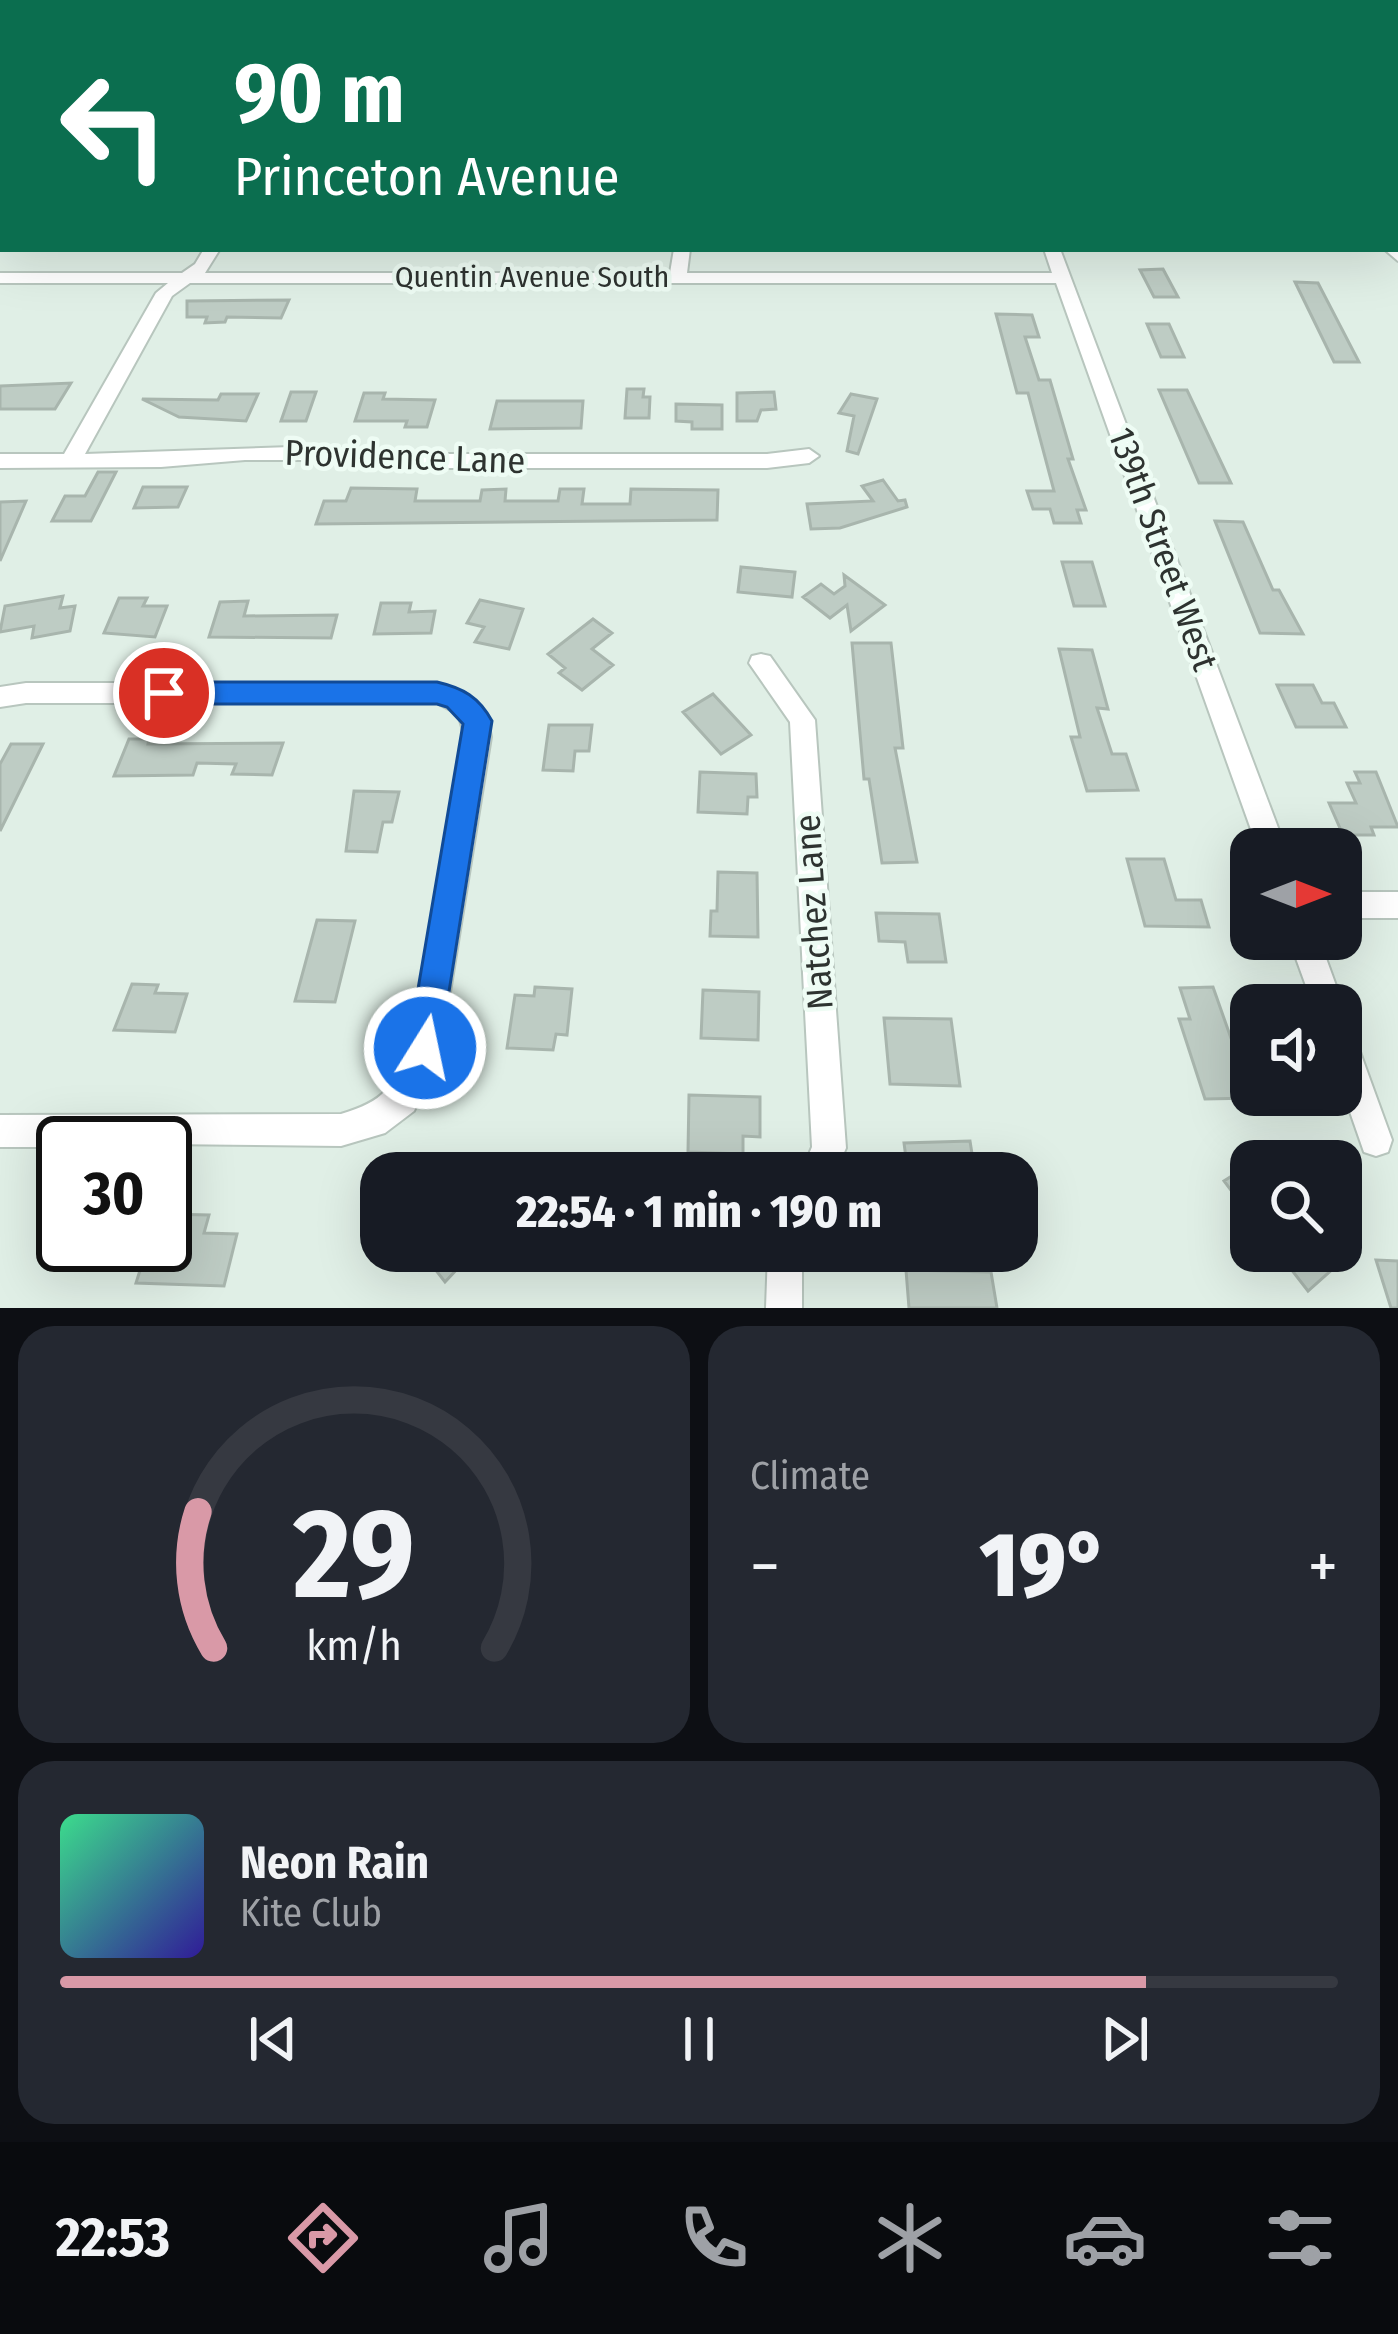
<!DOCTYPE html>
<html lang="en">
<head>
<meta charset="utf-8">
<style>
  :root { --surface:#171b24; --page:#242831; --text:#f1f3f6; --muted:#9ea1a6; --line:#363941; --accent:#d999a7 }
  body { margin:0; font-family:"Fira Sans Condensed",sans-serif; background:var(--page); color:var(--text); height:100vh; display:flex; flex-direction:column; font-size:45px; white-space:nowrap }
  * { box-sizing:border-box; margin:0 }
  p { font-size:39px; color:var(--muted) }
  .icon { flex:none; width:66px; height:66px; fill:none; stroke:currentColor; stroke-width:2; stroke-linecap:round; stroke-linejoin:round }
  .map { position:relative; height:1308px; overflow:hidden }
  .drawer { display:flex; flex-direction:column; gap:18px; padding:18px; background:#0d0f14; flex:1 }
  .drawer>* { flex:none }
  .top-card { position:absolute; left:0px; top:0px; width:1398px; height:252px; box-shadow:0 12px 48px #0002; background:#0b6e4f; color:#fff; overflow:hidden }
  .needle { width:78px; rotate:90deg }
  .controls { position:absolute; left:1230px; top:828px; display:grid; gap:24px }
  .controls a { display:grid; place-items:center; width:132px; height:132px; border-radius:24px; background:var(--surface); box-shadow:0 12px 48px #0002; font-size:60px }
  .speed { position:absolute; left:36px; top:1116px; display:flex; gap:24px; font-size:60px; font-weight:700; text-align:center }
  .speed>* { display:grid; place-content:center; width:156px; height:156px; border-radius:50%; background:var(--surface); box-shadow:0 12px 48px #0002; line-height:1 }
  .speed .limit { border:6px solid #111; border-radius:18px; background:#fff; color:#111 }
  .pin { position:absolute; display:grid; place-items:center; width:102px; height:102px; color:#fff; margin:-51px; border:6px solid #fff; border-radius:50%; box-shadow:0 3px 12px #0007 }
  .me { position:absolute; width:132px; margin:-66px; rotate:10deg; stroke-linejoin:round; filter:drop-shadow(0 0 9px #0008) }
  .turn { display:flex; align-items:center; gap:42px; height:252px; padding:0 36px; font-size:54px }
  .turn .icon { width:156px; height:156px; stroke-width:2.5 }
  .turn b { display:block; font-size:84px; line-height:102px }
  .big { font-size:90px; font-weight:800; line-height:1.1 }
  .drawer .widget { flex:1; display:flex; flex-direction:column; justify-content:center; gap:18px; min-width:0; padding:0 42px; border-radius:36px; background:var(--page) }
  .drawer .dial { align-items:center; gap:0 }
  .dial svg { height:312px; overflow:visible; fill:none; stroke:var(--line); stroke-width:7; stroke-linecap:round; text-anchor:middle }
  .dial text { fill:var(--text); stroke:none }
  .song { display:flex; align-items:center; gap:36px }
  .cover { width:144px; height:144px; border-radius:18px; background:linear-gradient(135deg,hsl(150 70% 55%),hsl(250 70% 35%)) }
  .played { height:12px; border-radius:6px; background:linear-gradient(90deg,var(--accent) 85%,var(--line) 85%) }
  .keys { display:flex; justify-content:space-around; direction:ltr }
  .heat { display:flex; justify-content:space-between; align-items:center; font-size:66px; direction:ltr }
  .drawer .tiles { flex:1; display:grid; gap:18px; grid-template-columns:1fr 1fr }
  .widget:last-child { grid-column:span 2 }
  .trip { position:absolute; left:360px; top:1152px; width:678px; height:120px; border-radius:36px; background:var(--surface); box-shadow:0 12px 48px #0002; font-weight:800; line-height:120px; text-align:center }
  .tabs { display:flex; height:192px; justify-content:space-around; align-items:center; background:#090b0e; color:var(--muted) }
  .tabs .icon { width:84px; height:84px }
  .tabs .on { color:var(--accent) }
  .tabs b { font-size:54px; color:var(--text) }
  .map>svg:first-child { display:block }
</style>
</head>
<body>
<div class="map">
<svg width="1398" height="1308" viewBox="0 0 1398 1308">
  <rect width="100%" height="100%" fill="#e0efe6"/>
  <path fill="#beccc4" stroke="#a8b5ad" stroke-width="3" d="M1163,269L1178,297H1154L1140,270Z
    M1295,282L1318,283L1359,362H1334Z
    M289,300L281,318L227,317L225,322L205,323L207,317H187V301Z
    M996,314L1032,315L1039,337H1025L1039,380H1050L1073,459H1068L1086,510H1077L1081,523H1054L1050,509H1033L1027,491H1054L1028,393H1017Z
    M1147,324H1169L1184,357H1161Z
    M71,383L55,409H0V386Z
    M627,389H644L643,397H650L649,418H625Z
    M1159,390H1187L1231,483H1199Z
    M291,392H316L306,421H281Z
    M774,392L776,409L761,410L757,421H737V393Z
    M364,393H385L383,399L435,400L427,427H405L407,421H355Z
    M221,394H258L246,421L179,417L142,399L218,400Z
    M851,394L877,399L858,454L847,451L854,416L839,413Z
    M497,401H583L581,428L490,429Z
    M676,404L722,405V429H692V422L676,421Z
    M98,472H116L91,521H52L65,496H85Z
    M883,480L898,501L905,500L907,507L840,528L811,529L807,504L873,501L862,486Z
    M143,487H187L178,507L134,508Z
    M351,488L417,489L415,501H480L482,490L506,489L505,501H558L560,489H584L582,504H630L631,489L718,490L717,520L316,524L324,501H346Z
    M26,501L0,561V502Z
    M1215,521L1243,522L1273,590H1279L1303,634L1260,633Z
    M1062,562H1092L1105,606H1074Z
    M741,567L795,572L792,597L738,592Z
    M844,575L885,605L851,631L847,605L830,618L803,597L821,584L834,594L845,586Z
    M63,596L60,608L75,606L70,631L32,638L34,626L0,632L5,606Z
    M119,598H147L143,606H167L155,637L104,633Z
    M480,600L523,609L509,649L475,642L484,627L467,623Z
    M248,601L244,616L337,615L331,638L209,637L220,602Z
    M381,603H411L409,612L435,611L431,633L374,634Z
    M593,619L612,633L592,649L613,665L582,690L559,673L565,668L548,654Z
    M852,643H891L903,748H895L917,862L882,863L869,779H864Z
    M1059,649L1092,650L1108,709L1097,708L1112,754H1126L1138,790L1087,791L1071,737H1080Z
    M1277,685H1313L1322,703H1334L1346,727H1296Z
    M713,694L751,735L721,754L683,712Z
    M549,725H592L589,751H575L573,771L543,770Z
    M129,739H149L148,744L283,743L272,775L232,774L236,764L197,763L193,775L114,776Z
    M11,744H43L0,831V764Z
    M700,772L756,774L757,797H748L747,814L698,812Z
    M1355,772H1376L1398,827H1371L1374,835H1343L1329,803H1356L1347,783H1360Z
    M354,791L399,792L392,822H383L377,852L346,851Z
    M1127,859H1164L1176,900H1201L1209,927L1145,926Z
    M718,872L757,873L758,937L710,936L711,911H717Z
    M876,913L939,914L946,962H908L905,942L879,941Z
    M317,920L355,921L335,1002L295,1001Z
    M132,984L158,985L155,993L187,994L175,1032L114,1030Z
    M535,987L572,989L567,1035L556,1034L553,1050L507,1048L515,995L534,996Z
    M1213,987L1252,1098L1205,1099L1179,1019H1190L1180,988Z
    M703,990L759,992L758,1040L701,1038Z
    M884,1018L951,1019L960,1086L890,1084Z
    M689,1095L760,1097V1137L743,1136V1154L688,1152Z
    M970,1141L975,1173H908L904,1143Z
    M1251,1164V1217L1224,1181Z
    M165,1214L209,1215L204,1233L237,1234L224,1286L136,1283L148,1245H165Z
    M421,1251H474L445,1282Z
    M1277,1251H1353L1308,1291Z
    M1376,1260L1398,1261V1308H1391Z
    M906,1270L991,1272L997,1308H909Z"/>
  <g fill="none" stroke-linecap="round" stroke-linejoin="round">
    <g stroke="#b8c6be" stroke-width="4">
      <path id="minor" d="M1354,0H1398V6L1351,3Z
        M1395,245L1398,246V261L1384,249H1395Z
        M204,249H220L205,273H670L674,249H690L687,273H1052L1044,249H1060L1286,849H1258L1056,283H190L172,296L85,454L320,446L398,454H767L809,449L819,456L809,463L767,468H398L320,460H245L161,467L0,468V454H64L156,293L168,283H0V273H182L195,264Z
        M761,654L770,656L815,720L846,1148L835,1173H801L812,1147L790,722L749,663L752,656Z
        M26,683H437C467,692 486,704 491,737L441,1048L414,1111L385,1133L341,1146L63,1143V1147H0V1115L341,1114C385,1101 392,1088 410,1047L465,737L458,714L437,703H26L0,707V687Z
        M1341,892H1398V918H1341Z
        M1289,939H1319L1343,1005L1341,1010V1005H1313Z
        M1341,1025L1352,1030L1392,1140L1388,1152L1376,1156L1364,1152L1341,1086Z
        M768,1251H802V1308H766Z"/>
    </g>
    <g stroke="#cdcecd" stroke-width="4">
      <path id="highway" d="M3,185V202L0,203V186Z
        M0,222H3L0,239Z"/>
    </g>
    <use href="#minor" fill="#fff" fill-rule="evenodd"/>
    <use href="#highway" fill="#f8b4b8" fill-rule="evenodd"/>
  </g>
  <path fill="#1a73e8" stroke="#114b97" stroke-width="3" d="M164,682H437C463,688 479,697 492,721L438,1061L425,1066L413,1061L408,1048L463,724L447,707L437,704H164L154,701L149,693L154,685Z"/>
  <g text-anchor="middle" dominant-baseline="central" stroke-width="9" stroke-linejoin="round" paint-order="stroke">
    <g font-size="30" fill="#2e3330" stroke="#eefcf4">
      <text x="532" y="277">Quentin Avenue South</text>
    </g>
    <g font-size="36" fill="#2e3330" stroke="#eefcf4">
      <text transform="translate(405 457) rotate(2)">Providence Lane</text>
      <text transform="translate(1163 549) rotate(70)">139th Street West</text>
      <text transform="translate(814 912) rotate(-94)">Natchez Lane</text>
    </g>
  </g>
</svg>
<div class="controls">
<a><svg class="needle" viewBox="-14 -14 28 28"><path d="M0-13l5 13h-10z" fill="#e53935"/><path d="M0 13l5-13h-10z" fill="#9ea1a6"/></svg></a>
<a><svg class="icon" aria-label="sound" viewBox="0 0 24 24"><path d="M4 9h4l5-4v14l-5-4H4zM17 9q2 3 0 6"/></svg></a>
<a><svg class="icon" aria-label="search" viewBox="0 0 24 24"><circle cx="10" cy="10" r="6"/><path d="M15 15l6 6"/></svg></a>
</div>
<div class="speed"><div class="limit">30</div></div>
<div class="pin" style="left:164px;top:693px;background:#d93025"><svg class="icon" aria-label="arrive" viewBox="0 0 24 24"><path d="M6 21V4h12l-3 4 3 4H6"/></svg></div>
<svg class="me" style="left:425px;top:1048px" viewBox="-20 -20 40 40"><circle r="17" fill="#1a73e8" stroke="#fff" stroke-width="3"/><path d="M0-11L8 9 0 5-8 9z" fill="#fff"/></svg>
<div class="trip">22:54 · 1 min · 190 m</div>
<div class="top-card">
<div class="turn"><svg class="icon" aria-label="left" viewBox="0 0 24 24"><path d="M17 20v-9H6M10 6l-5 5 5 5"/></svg><div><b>90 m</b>Princeton Avenue</div></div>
</div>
</div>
<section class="drawer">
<div class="tiles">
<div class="widget dial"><svg viewBox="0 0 100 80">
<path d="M14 69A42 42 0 1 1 86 69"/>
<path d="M14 69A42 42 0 0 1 10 34" stroke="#d999a7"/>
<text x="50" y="56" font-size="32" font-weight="700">29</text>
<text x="50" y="72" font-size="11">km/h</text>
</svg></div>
<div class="widget"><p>Climate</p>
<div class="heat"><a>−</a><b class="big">19°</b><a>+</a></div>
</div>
<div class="widget">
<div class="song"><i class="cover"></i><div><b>Neon Rain</b><p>Kite Club</p></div></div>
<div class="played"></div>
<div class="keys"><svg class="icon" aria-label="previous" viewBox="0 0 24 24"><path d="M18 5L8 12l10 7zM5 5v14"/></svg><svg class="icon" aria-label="pause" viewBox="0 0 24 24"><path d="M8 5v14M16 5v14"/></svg><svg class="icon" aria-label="next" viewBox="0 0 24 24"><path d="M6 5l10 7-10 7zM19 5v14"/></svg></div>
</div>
</div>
</section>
<nav class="tabs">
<b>22:53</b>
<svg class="icon on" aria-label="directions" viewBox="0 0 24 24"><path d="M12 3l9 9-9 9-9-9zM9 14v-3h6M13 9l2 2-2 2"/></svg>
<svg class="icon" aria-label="music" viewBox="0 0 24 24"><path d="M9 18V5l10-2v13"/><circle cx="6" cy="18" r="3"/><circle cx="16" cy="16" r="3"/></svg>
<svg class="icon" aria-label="phone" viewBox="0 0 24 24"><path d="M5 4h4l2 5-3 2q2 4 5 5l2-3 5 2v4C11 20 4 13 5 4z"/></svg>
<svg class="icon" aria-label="climate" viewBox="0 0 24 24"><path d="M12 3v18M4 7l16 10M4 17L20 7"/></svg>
<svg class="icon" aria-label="car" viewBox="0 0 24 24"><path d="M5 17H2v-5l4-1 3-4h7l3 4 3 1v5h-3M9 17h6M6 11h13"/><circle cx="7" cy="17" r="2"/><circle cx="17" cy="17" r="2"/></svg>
<svg class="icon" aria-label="filters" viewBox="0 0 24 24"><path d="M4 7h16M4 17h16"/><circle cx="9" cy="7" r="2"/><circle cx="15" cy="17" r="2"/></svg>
</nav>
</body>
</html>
